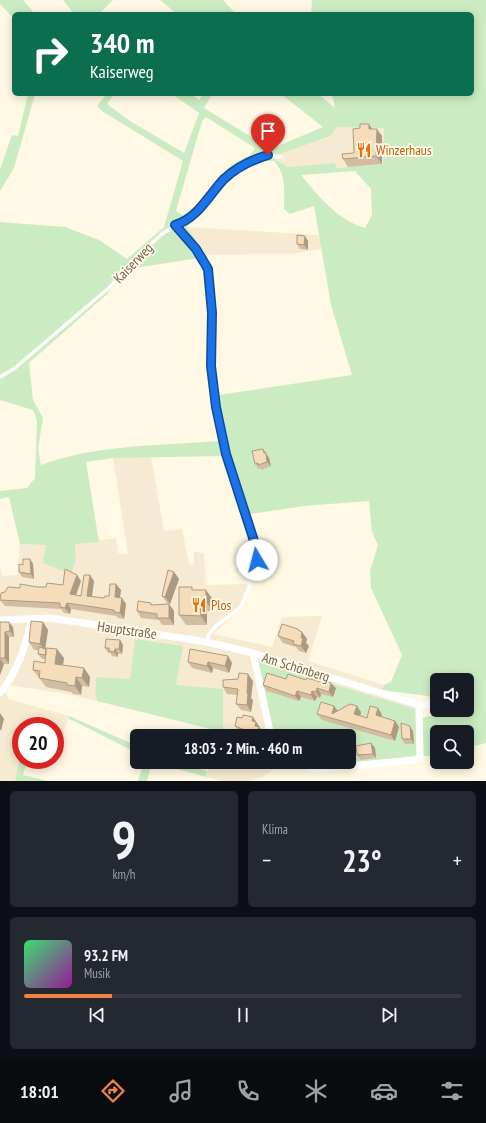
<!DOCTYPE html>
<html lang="de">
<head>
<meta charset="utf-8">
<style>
  :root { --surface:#171b24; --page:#242831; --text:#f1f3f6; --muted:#9ea1a6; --line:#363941; --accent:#ee8642 }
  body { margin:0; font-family:"PT Sans Narrow",sans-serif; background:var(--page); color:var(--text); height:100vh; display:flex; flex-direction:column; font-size:15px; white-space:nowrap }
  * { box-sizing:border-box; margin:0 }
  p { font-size:13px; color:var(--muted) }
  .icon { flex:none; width:22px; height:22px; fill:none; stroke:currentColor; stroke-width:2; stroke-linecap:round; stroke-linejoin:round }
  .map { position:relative; height:781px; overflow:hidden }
  .panel { display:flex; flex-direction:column; gap:10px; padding:10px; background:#0d0f14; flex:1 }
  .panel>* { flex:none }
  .top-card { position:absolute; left:12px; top:12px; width:462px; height:84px; border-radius:6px; box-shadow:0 2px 10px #0003; background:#0b6e4f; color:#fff; overflow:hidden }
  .controls { position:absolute; left:430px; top:673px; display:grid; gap:8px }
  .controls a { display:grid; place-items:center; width:44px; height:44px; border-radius:6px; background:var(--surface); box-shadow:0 2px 10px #0003; font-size:20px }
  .speed { position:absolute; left:12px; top:717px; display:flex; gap:8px; font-size:20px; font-weight:700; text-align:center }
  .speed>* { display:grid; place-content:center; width:52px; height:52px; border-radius:50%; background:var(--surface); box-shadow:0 2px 10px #0003; line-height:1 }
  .speed .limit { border:6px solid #d22; background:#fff; color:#111 }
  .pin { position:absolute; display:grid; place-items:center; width:34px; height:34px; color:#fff; margin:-41px -17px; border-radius:50% 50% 50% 0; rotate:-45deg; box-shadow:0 0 4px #0007 }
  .pin .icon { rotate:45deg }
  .me { position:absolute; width:44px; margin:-22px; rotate:352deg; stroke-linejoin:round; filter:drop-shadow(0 0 3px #0008) }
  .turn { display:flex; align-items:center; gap:14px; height:84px; padding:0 12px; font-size:18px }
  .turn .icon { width:52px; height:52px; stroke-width:2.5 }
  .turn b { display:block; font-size:28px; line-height:34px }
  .big { font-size:30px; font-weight:700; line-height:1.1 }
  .panel .widget { flex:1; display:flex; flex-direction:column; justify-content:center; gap:6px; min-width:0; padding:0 14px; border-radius:6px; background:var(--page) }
  .panel .dial { align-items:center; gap:0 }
  .dial b { font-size:52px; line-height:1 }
  .song { display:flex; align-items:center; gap:12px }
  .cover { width:48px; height:48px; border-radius:6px; background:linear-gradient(135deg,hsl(140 70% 55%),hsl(300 70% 35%)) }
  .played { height:4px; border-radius:2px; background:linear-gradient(90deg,var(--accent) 20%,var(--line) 20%) }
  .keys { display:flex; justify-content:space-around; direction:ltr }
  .heat { display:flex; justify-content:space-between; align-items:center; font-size:22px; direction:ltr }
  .panel .tiles { flex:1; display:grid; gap:10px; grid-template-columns:1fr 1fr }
  .widget:last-child { grid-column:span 2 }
  .trip { position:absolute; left:130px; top:729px; width:226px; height:40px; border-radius:6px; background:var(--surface); box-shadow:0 2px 10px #0003; font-weight:700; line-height:40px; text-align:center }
  .menu { display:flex; height:64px; justify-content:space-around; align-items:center; background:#090b0e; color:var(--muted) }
  .menu .icon { width:28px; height:28px }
  .menu .selected { color:var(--accent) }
  .menu b { font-size:18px; color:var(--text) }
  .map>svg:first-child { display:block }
</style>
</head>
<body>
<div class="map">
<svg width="486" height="781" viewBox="0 0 486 781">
  <rect width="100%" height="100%" fill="#fef8e4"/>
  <path fill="#f6ebd2" d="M337,127L385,128L383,165L335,168V163L288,167L272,157L330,136Z
    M187,227L319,235L322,249L291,254L206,255Z
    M151,457L164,531L182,529L189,564L194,565V552L204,553L206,585L251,584L242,608L213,634L272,647L282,617L322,616L308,661L384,685L382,690L421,707L416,762L310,769L286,762H349V736H222L223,732L176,685L96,677L95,693L97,701L67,694L9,685L5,693L9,699L69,716L58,750H55V726H21V758L15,781H0V567L2,576L17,575L20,544L46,545L76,559L75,544L116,538L118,553L128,554L113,458Z
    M211,762H284L263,777L249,781H223L206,777Z"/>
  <path fill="#cbecc2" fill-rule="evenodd" d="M0,0H23L35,14H14V19L0,4Z
    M63,0H113L99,14H74Z
    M160,0H223L236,14H177Z
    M312,0H486V743L467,748V732H437V755L435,756H423L421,718L458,710H467V680H437V700L428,696L382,690L384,685L391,682L402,655L371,588L370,571L378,545L372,532L369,501L304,506L244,515L226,456L113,458L86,462L99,542L75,544L76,559L71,574L43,563L46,545L20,544L9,497L0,499V491L27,488L35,478L37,421L33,410L0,400V222L65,227L99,240L127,259L164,227L183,161L102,111L97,106L107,94H114L107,104L130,121L184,153L199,113L172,94H191L199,100L203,94H212L204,108L271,149L323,127L281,94H318L335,108L332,94H472V14H311ZM206,117L255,148L250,155L231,165L187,218L176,211L202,121ZM337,127L384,128L383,164L336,168L335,163L288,167L272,157L330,136ZM257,161H274C287,175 284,192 284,209L290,214L314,206L331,305L352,375L219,395L216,384L213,281L206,255L187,227C208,201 228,177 257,161ZM355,171L371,189L372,215L365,228C339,221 318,196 301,175ZM199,258C216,292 205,334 208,371C210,394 216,418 219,441C160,446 97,444 41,465L38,449L43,418L33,400L29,363L105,296L128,269Z
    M28,94H35L14,168L0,191V169L12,135L18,136Z
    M135,639L183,646L176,685L223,689V732L97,701L95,693L96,677L130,679Z
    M257,663H263L415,709L417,755L346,765V762H349V736H273Z
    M69,716L137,746V753L74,721L68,719Z
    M20,758L21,760L37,763L38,760H48L46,768L26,765L23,775L48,781H15Z
    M144,762H174L207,771L206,777L152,762L147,781H138Z"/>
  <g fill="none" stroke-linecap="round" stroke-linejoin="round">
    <path stroke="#fff" stroke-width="3.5" d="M175,225L196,249L208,269L212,313L211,366L214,395L226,454L256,552L255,570L244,600L240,608L216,626L209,634L207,642
      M0,377L15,368L111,286L131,262L163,233L193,216L215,189L234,170L254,159L268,155L282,157"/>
    <path stroke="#fff" stroke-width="7" d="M0,620L50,618L207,642L253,653L419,705H437
      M253,653L271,736
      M0,693C18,671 25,647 32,619
      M299,762L314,769L415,760L420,757L419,705"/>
  </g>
  <path fill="#d3bda0" d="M372,129L382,136V164L348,167L343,159L354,153Z
    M305,236L308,241V250L300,249L297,244Z
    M263,449L269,458L271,466L261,470L260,468L258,469L255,464Z
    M30,559L33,564L34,579L22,577L19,572L23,565Z
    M174,572L179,579L170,604L167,603L162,596Z
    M81,581L76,595L81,596L94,581L92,597L104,598L109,596L116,584L121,590L120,598L126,604L124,619L118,618L116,616L71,609L70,614L64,613L61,609L5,606L0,600L5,592L20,588L46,587L63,585Z
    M195,590L213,600V611H207V625H186L179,615Z
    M151,603L152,605L169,604L174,611V625H162L159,620L141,618L137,611Z
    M0,622L13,627L14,637H9V664H4L0,675Z
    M43,622L48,630L45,648L64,658L63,665L84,668L90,677L89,687L82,686L81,695L73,694L71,692L46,687L33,670L45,663V659H42L38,654L39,650H34L29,642Z
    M300,631L302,632L307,639L306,643L309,646L306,653L299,651L296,647L283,643L278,636Z
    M120,640L123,645L122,654H118V657L112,656L110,653H108L105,648Z
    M228,656L232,663L229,673L213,668L212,673L192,668L188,662Z
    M253,681L251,698L253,700L251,712L241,710L236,704L238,695L227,694L223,687Z
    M263,685L336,688L333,697L321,694L320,698L317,697L315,701L301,697L299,701L267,691Z
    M334,706L338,711L361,712L360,716L367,718L378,708L382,715L381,717L395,721L399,727L395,741L322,720L317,714Z
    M253,717L264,734V736H246L240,734L235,726L242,718Z
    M413,731L414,744H405L402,739Z
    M371,743L375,748L376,758L361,760L357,755Z"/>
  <path fill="#ac9a82" d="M369,124L374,132L369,129Z
    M377,129L382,136V164L376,156Z
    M305,236L308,241V250L304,245Z
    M263,449L269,458L271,466L267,462L264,453Z
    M30,559L33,564L34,579L31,574Z
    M174,572L179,579L170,604L165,597Z
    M77,575L81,581L74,600L70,594Z
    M90,575L94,581L91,602L87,596Z
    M116,584L121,590L119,603L115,597Z
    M206,590L213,600V611L206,602Z
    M122,598L126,604L124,619L120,613Z
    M200,602L207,611V625L201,616Z
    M67,603L71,609L70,614L65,608Z
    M169,604L174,611V625L169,618Z
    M9,622L13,627L14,637L10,631Z
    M43,622L48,630L45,651L40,644Z
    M298,629L302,634V632L307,639L306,643L309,646L306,653L301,646V638L298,630Z
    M5,632L9,637V664L5,658Z
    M120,640L123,645L122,654L119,649Z
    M57,649L64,658L62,673L55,664Z
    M115,649L118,654V657L114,652Z
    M228,656L232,663L229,673L225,666Z
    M0,659L4,664L0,675Z
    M208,662L213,668L212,673L207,666Z
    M84,668L90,677L89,687L82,678Z
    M248,674L253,681L251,698L253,700L251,712L247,705V693Z
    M76,677L82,686L81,695L75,686Z
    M331,683L336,688L333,697L329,692Z
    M317,688L321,694L320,698L316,692Z
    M297,691L301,697L299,701L295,696Z
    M312,691L317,697L315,701L311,695Z
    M334,706L339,712L332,714Z
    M357,706L361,712L359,721L354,714Z
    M378,708L382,715L380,722L376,715Z
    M0,713L4,719L1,731L0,729Z
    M253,717L264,734V736H258L257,735L255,726L252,721Z
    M395,721L399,727L395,741L391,735Z
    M410,726L413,731L414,744L411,739Z
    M306,732L309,736H305Z
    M349,743L352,747L349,757Z
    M371,743L375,748L376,758L373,754Z"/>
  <path fill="#f5dcba" stroke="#ac9a82" d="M360,124H369V129H377L376,156L343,159L342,154L354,153L353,129L360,128Z
    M297,235L305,236L304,245L297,244Z
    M263,449L264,453H266L267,462L258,465V463L255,464L252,451Z
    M23,559H30L31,574L19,572V564L23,565Z
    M65,569L77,575L70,594L81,596L84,575H90L87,596L104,598L105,596H109L110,584H116L115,597L122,598L120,613L114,612V610L67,603L65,608L60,607V603L0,600L1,593L5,592L8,587L20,588V584L37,587H46L47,583L63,585Z
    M168,570L174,572L165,597L162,596Z
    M179,587H192V590H206V602H200L201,616L179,615Z
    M138,601L151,603V605L169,604V618H157V614L137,611Z
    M31,621L43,622L40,644L29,642Z
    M0,622H9L10,631L5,632V658H0Z
    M282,624L298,629V630L302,632L301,638H303L301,646L293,644L294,641L278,636Z
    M106,639L120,640L119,649H115L114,652L109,651V648H105Z
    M39,647L46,649V655L38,654Z
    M46,648L57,649L55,664L84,668L82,678L76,677L75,686L67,685V683L39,678L40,671L33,670L34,661L45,663Z
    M190,649L228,656L225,666L208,662L207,666L188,662Z
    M239,673L248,674L247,693L248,694L247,705L236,704L238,689L223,687V680L238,679Z
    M267,673L286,679L288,674L306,680L307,678L324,683L325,681L331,683L329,692L317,688L316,692L312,691L311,695L297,691L295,696L263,685Z
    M321,702L334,706L332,714L350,704L357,706L354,714L367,718L370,706L378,708L376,715L395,721L391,735L317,714Z
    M243,715L253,717L252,721L256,722L255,726L259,727L257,735L235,726L237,717L242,718Z
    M35,721L44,724V726H34Z
    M401,723L410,726L411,739H402Z
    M297,729L306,732L305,736H295Z
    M371,743L373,754L357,755L356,746Z"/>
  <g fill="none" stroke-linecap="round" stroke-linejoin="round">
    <g stroke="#114b97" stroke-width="10">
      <path id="route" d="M257,560L255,544L226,454L216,407L211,366L212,313L208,269L196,249L175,225C198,218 208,196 224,179C237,167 251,160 268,155"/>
    </g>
    <use href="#route" stroke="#1a73e8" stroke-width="7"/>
  </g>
  <defs>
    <g id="restaurant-bare" transform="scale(1.2)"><path d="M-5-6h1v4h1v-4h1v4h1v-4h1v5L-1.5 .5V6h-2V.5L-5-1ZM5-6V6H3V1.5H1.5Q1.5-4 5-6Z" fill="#e8710a" stroke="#fffbec" stroke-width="2.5" paint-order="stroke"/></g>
  </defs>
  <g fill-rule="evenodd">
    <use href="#restaurant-bare" x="364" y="150"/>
    <use href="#restaurant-bare" x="199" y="605"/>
  </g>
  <g text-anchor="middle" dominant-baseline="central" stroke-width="3.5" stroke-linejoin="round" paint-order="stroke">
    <g font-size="14" fill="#c56008" stroke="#fffbec" text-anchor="start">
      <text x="376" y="150">Winzerhaus</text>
      <text x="211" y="605">Plos</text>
    </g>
    <g font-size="14" fill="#786148" stroke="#fffbec">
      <text transform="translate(133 263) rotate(-46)">Kaiserweg</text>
      <text transform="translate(127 630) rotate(8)">Hauptstraße</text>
      <text transform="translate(296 667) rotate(17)">Am Schönberg</text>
    </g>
  </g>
</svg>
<div class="controls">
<a><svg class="icon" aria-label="sound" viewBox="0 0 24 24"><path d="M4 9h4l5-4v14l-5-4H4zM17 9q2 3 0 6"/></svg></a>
<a><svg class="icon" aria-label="search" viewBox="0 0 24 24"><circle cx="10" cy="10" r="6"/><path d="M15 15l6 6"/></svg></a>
</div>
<div class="speed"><div class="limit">20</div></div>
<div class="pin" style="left:268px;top:155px;background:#d93025"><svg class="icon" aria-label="arrive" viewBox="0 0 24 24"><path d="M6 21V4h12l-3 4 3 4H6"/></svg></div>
<svg class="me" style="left:257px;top:560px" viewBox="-20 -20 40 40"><circle r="19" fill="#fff"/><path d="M0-13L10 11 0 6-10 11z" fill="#1a73e8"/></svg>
<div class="trip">18:03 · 2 Min. · 460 m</div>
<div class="top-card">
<div class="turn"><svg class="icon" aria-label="right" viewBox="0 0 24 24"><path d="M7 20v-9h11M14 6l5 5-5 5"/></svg><div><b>340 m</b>Kaiserweg</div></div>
</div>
</div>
<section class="panel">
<div class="tiles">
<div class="widget dial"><b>9</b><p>km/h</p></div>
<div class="widget"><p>Klima</p>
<div class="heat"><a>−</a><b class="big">23°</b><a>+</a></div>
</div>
<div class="widget">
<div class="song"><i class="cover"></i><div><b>93.2 FM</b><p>Musik</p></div></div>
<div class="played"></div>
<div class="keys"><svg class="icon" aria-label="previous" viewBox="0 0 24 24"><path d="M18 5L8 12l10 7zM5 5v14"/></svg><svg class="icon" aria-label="pause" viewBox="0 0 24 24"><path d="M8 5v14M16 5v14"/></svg><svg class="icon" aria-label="next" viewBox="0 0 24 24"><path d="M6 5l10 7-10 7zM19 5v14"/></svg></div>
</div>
</div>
</section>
<nav class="menu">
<b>18:01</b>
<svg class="icon selected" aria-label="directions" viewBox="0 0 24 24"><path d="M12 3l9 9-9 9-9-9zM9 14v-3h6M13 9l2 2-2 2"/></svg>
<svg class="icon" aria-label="music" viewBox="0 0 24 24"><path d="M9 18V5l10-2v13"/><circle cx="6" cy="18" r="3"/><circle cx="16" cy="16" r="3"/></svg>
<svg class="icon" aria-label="phone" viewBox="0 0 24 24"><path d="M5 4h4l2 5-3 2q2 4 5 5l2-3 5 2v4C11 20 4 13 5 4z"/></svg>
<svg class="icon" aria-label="climate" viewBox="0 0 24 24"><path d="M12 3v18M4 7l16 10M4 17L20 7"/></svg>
<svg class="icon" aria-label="car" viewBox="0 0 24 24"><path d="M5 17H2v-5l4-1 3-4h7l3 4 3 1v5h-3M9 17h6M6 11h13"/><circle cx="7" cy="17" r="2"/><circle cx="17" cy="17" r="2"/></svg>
<svg class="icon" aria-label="filters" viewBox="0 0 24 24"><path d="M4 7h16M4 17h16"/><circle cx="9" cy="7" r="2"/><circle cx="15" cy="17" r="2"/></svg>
</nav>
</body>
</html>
